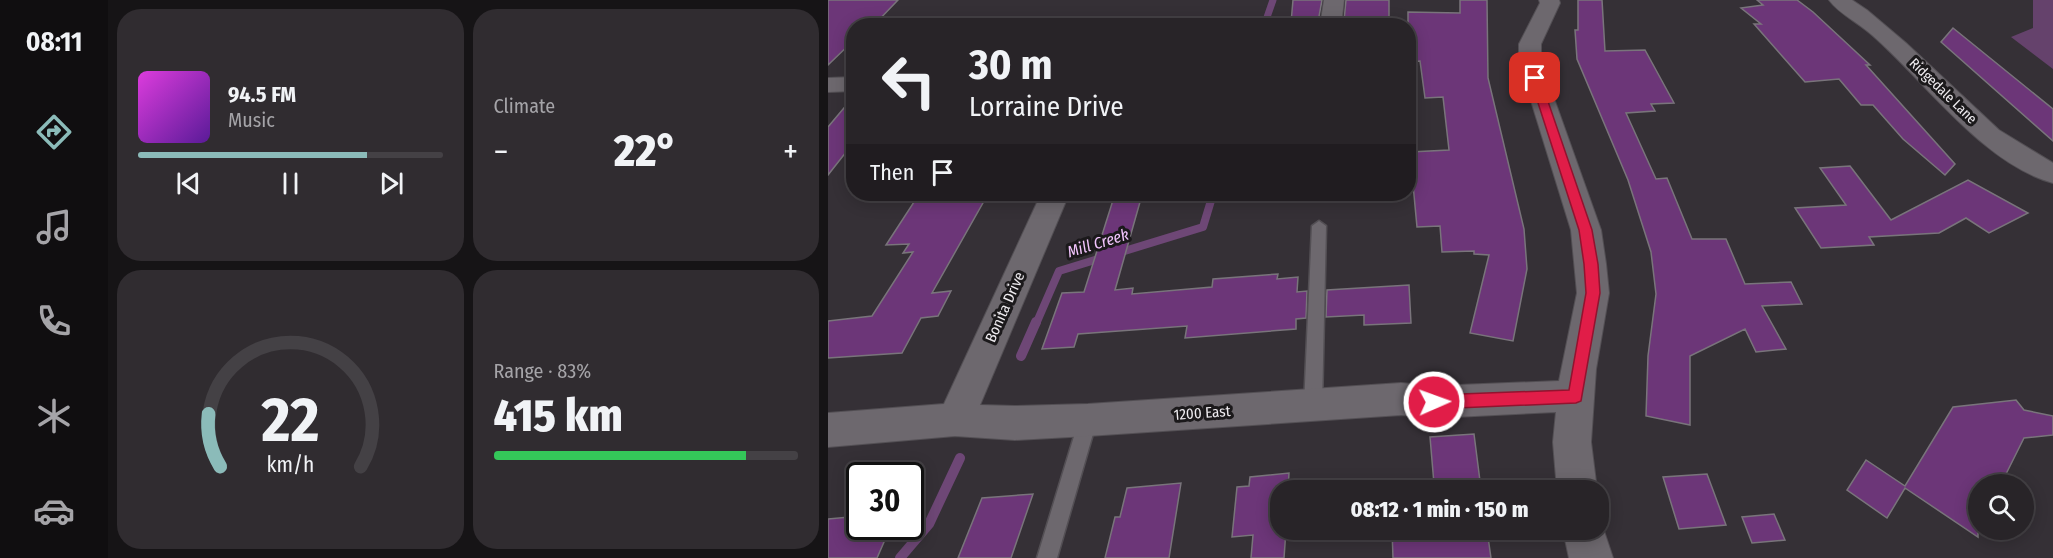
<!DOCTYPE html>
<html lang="en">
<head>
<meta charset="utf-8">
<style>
  :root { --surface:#282428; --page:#302c30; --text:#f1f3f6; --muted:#a5a4a8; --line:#444145; --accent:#8bbbb9 }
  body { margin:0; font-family:"Fira Sans Condensed",sans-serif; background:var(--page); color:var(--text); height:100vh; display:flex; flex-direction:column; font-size:22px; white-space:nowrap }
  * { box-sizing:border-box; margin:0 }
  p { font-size:20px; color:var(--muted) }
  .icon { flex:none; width:33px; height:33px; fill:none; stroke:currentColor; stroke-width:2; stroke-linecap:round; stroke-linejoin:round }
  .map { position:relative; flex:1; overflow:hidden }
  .drawer { display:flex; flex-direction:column; gap:9px; padding:9px; background:#161416; width:720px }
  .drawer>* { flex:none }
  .hud { position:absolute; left:18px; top:18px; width:570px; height:183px; border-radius:24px; box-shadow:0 3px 15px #0003,0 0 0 2px var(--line); background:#282428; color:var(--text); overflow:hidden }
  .tools { position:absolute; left:1140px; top:474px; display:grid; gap:12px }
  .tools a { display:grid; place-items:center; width:66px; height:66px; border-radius:50%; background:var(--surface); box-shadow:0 3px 15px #0003,0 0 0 2px var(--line); font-size:30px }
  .speed { position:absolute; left:18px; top:462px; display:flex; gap:12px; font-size:30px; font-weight:700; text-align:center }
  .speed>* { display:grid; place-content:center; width:78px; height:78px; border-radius:50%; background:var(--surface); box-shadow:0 3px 15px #0003,0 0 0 2px var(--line); line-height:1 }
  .speed .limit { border:3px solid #111; border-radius:9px; background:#fff; color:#111 }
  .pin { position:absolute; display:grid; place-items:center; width:51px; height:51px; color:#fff; margin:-26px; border-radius:12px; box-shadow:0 3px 9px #0006 }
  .me { position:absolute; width:66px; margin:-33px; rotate:88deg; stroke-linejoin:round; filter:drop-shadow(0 0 4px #0008) }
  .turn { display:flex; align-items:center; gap:21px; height:126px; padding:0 24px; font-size:27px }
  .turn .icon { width:78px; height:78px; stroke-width:2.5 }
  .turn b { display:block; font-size:42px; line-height:51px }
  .then { display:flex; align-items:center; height:57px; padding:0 24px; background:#0003; gap:12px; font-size:22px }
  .big { font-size:45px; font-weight:800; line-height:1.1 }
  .drawer .card { flex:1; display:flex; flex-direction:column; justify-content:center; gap:9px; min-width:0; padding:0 21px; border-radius:24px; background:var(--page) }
  .drawer .dial { align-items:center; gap:0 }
  .dial svg { height:156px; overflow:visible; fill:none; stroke:var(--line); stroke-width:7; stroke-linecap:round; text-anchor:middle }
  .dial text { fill:var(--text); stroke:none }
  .song { display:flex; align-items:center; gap:18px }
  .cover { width:72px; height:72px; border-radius:9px; background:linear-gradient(135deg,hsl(300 70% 55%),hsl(270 70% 35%)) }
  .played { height:6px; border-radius:3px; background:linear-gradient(90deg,var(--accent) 75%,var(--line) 75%) }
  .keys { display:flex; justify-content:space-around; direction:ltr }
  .heat { display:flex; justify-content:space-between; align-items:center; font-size:33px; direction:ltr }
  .charge { height:9px; border-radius:4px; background:linear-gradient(90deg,#34c759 83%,var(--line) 0) }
  .drawer .tiles { flex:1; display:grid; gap:9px; grid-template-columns:repeat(2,1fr) }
  .trip { position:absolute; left:442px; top:480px; width:339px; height:60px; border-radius:24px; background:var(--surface); box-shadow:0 3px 15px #0003,0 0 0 2px var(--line); font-weight:800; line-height:60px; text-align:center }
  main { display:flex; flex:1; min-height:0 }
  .dock { display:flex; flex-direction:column; width:108px; justify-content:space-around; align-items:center; background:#100e10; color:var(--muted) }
  .dock .icon { width:42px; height:42px }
  .dock .active { color:var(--accent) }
  .dock b { font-size:27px; color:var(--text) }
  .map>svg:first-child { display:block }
</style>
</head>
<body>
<main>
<nav class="dock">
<b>08:11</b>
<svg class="icon active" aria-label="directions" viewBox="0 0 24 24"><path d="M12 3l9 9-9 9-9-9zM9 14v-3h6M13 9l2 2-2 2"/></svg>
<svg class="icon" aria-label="music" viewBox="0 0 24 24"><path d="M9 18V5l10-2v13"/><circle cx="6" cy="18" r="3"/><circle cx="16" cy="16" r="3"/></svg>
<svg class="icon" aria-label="phone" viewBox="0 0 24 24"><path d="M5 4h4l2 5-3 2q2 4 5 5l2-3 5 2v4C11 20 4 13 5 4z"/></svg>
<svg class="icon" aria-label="climate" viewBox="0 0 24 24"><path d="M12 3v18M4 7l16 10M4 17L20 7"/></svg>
<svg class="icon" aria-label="car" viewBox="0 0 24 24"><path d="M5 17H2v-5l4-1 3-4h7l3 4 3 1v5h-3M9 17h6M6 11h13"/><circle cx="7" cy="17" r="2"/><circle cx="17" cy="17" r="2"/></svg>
</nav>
<section class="drawer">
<div class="tiles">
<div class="card">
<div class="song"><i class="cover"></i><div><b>94.5 FM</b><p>Music</p></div></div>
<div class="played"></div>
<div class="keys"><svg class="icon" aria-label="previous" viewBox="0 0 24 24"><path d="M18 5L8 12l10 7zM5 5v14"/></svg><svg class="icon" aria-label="pause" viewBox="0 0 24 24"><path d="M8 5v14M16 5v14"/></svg><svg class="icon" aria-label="next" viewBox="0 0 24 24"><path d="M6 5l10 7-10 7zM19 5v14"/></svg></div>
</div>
<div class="card"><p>Climate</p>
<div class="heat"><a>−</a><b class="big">22°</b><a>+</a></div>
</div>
<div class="card dial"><svg viewBox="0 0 100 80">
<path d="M14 69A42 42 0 1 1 86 69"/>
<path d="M14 69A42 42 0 0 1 8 42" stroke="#8bbbb9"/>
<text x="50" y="56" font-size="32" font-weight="700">22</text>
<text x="50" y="72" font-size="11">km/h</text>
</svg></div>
<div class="card"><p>Range · 83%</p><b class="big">415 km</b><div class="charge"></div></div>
</div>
</section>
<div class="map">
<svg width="1225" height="558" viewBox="0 0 1225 558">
  <rect width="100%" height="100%" fill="#353036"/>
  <path fill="#65426c" d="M1205,0H1225V69L1183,37L1205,28Z"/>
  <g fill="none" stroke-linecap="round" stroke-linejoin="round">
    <path stroke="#6e4776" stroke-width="7" d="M436,26L445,0"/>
    <path stroke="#6e4776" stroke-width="8" d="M208,324L231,271L375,227L385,194"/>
    <path stroke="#6e4776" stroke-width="10" d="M193,356L208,322
      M72,558L101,524L132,458"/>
  </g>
  <path fill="#6c3678" stroke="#79747b" stroke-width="1.5" d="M0,0H70L45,26H26V40L0,65Z
    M465,0H494L490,22L463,23Z
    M518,0H561V20H555V26H523V21H516Z
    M632,0H659L660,78L696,229L699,269L685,341L642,333L661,255L646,254V251L614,252L612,226L589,227L582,152L621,150L615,97L597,98L592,61L580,62V12L632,13Z
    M750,0H774L777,51L817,50L846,103L823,104L827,111L798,113L828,179L839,178L864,239H898L917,284L963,282L974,304L934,306L958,349L928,352L917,329L862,356V425L818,416L820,356L828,294L823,252L800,180L749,59L747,30H750Z
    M929,0H969L985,12L1042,65H1038L1127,164L1117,175L1075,139L1045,105H1033L1011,79L977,82L926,24H933L913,8L935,5Z
    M1125,28L1225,109V141L1113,42Z
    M26,96V142L0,175V127Z
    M1022,166L1063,220L1140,180L1200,213L1161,233L1138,218L1111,233L1041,237L1046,245L993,248L967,208L1018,205L992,168Z
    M126,194H160L104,293L123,291L110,316L93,318L74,353L0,358V321L44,316L85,252L75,253L81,244L58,245L86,202L122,200Z
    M314,195L287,290L305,288L304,294L384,287L385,279L450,274L449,279L470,277L469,292L479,291L478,318L468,319V329L357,338L359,326L250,334L246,347L214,349L234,293L256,292L286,197Z
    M581,285L583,323L536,325V315L498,317L499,290Z
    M1188,400L1196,410L1225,416V435L1196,438L1173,484H1150V537L1077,488L1059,518L1019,490L1038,460L1077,486L1125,407Z
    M646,434L652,481L606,484L602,437Z
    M461,473L460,490H453V530H458L456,558H423L425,535L404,537L409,487L421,486L422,477Z
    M879,474L898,525L851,529L835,477Z
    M353,483L341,558H277L287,517H292L299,488Z
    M205,494L183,558H130L154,498Z
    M946,514L957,540L924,543L914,517Z
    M32,516V526H63L49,558H0V519Z
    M564,530H659L663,558H565Z"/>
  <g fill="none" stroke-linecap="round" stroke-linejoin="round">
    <g stroke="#534f54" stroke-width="3">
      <path id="service" d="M491,221L498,226L494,406L491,411L485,414L479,411L476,406L484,226Z
        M260,412L266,414L269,420L229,558H209L251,420L254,414Z"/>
    </g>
    <g stroke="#534f54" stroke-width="2">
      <path id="minor" d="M496,0H516L513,26H492Z
        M711,0H731L732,3L713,44V62L773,230L778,264L781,293L768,369L763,442L769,490H729L725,442L728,412L606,418L573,415L260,436L187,440L127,436L0,447V413L116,404L213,194H241L152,405L187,406L260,404L573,383L606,386L731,381L749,293L743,230L691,62V44L712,3Z
        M1001,0H1024L1039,10L1078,43L1171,130L1225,163V183C1155,164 1097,81 1044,35C1031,23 1011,14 1001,0Z
        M26,77V91L0,92V78Z
        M771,516L785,558H741L735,530H771Z"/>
    </g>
    <use href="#service" fill="#6d686e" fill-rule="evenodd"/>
    <use href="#minor" fill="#6d686e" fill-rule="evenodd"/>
  </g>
  <path fill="#e11d48" stroke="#92132f" stroke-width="1.5" d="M707,75L712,78L764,230L770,264L772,293L753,401L748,403L606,409L601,407L598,402L601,397L606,395L741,390L758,293L756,264L751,230L702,78Z"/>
  <g text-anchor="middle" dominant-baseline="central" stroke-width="6" stroke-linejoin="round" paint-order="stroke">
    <g font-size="14" fill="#efecf0" stroke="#1b191b">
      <text transform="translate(1115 91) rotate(44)">Ridgedale Lane</text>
    </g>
    <g font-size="15" fill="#efecf0" stroke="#1b191b">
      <text transform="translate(177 307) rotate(-66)">Bonita Drive</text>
      <text transform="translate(374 413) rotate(-4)">1200 East</text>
    </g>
    <g font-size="16" font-style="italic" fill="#f3c5fe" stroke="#1b191b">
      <text transform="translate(270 243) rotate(-17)">Mill Creek</text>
    </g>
  </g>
</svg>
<div class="tools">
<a><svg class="icon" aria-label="search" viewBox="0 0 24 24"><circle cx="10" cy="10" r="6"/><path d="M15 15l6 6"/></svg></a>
</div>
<div class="speed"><div class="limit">30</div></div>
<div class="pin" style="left:707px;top:78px;background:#d93025"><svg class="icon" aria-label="arrive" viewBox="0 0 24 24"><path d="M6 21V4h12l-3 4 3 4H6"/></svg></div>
<svg class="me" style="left:606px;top:402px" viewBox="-20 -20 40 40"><circle r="17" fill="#e11d48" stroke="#fff" stroke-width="3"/><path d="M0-11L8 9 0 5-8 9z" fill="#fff"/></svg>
<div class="trip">08:12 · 1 min · 150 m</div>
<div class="hud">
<div class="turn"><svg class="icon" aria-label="left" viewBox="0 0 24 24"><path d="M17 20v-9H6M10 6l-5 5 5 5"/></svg><div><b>30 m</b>Lorraine Drive</div></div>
<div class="then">Then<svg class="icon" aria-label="arrive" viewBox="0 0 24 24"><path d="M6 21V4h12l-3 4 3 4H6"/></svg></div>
</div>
</div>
</main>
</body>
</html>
